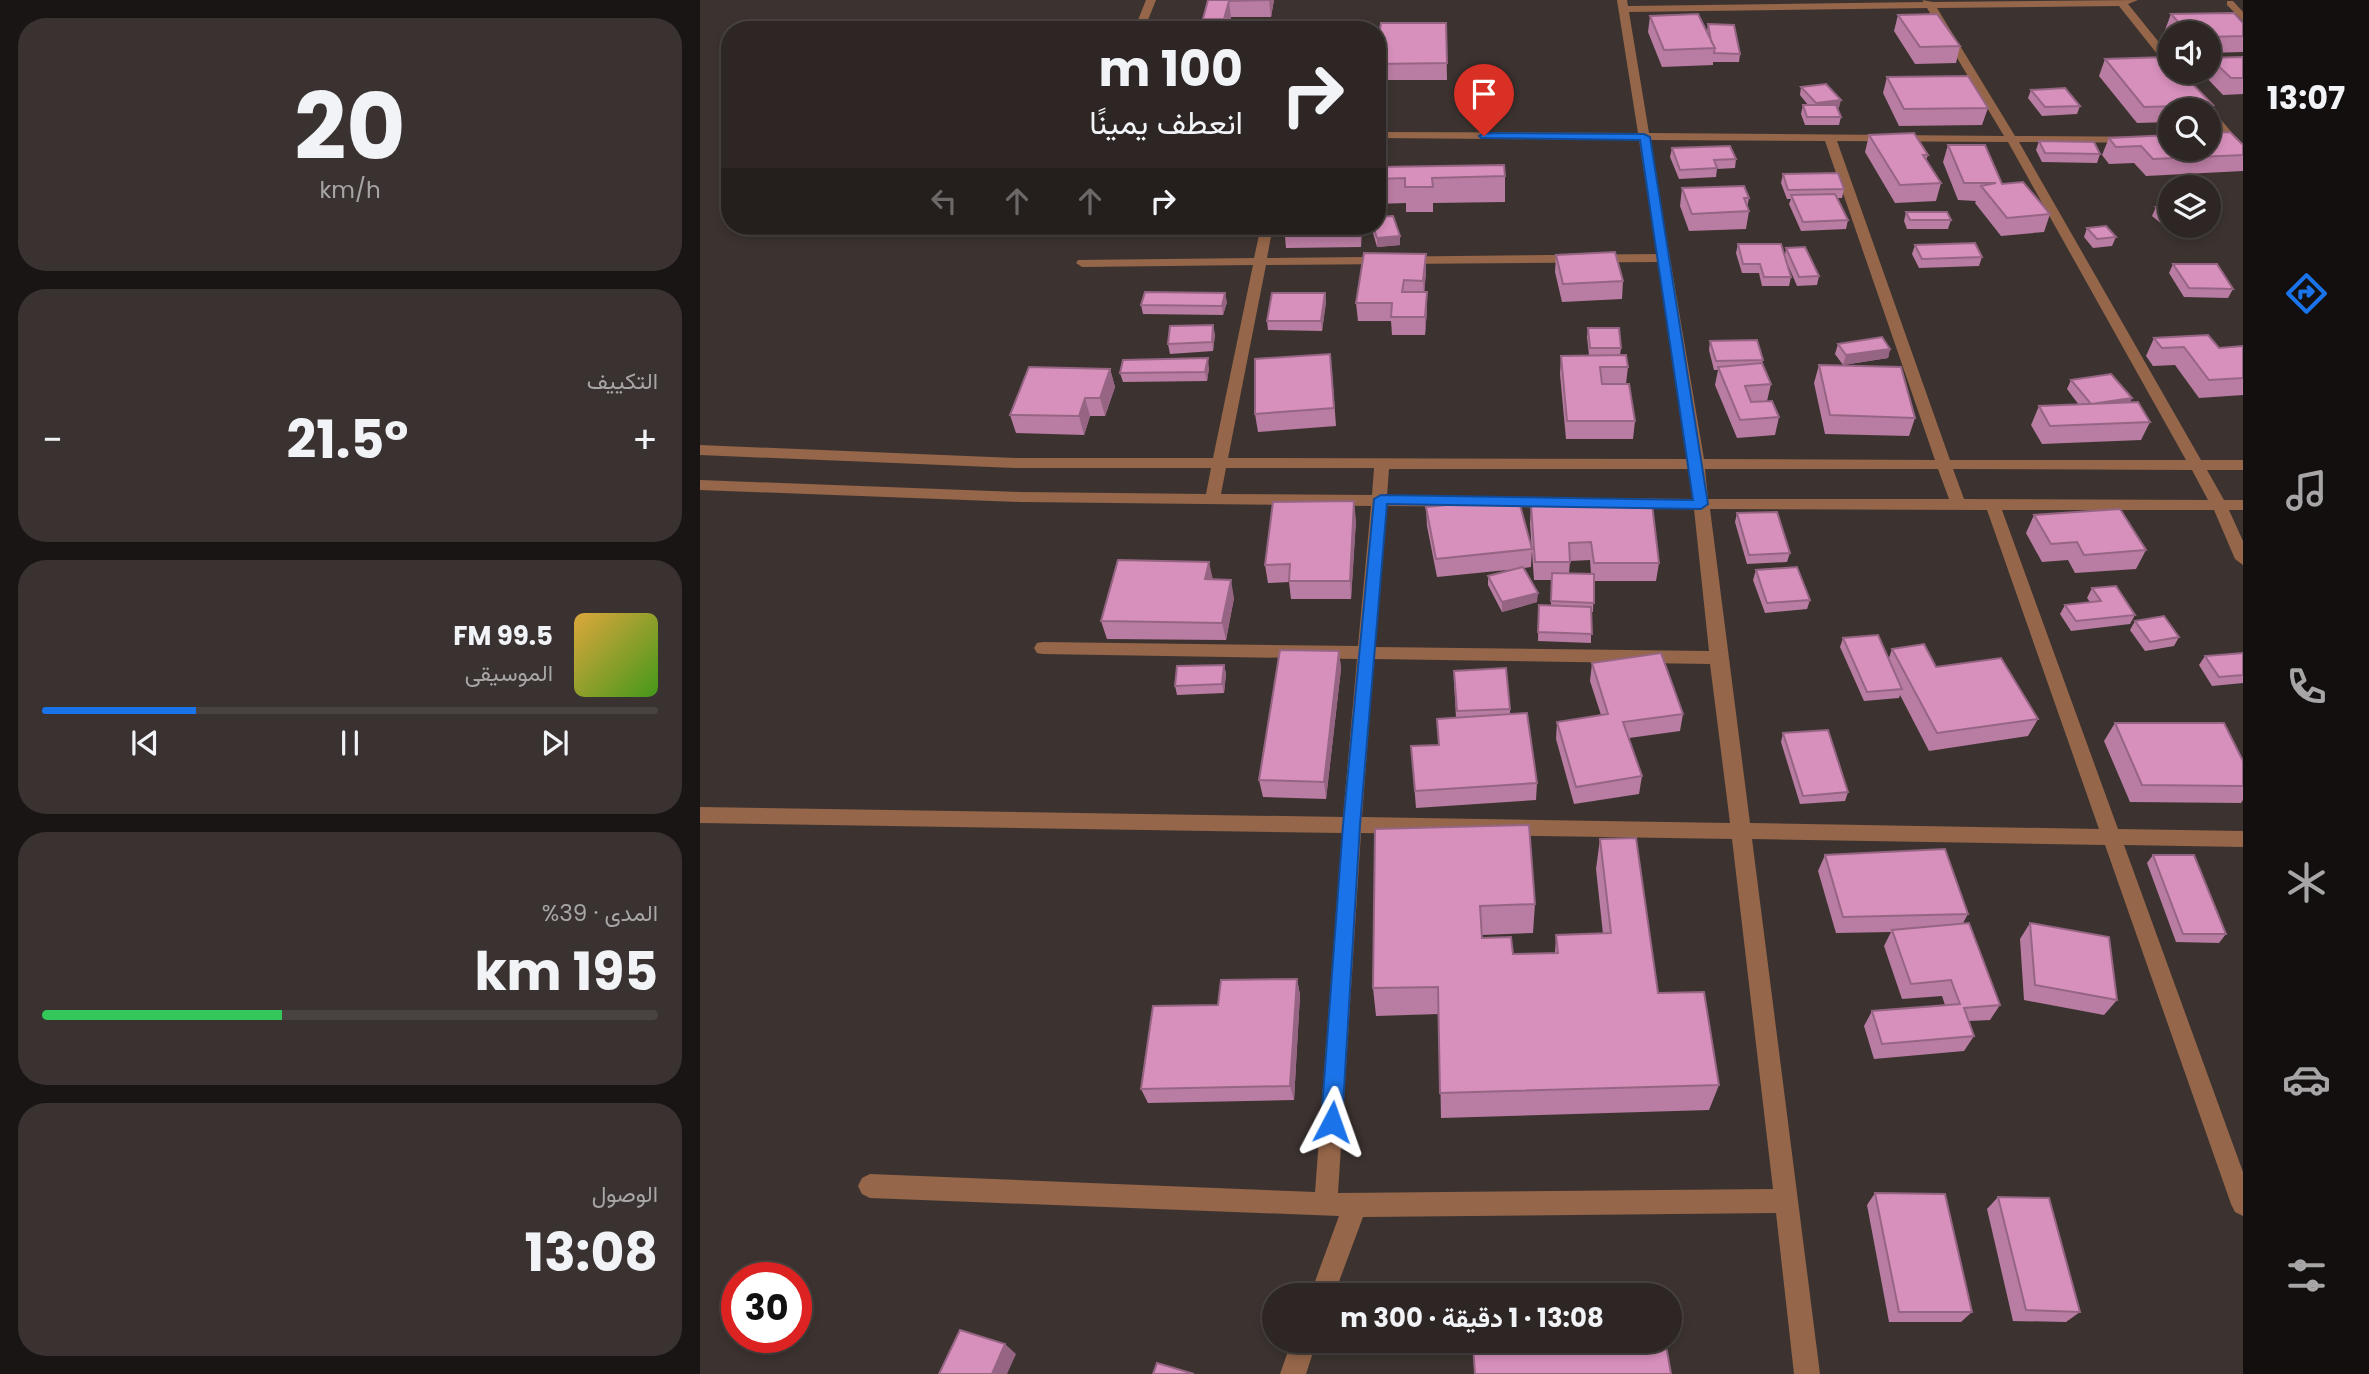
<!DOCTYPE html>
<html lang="ar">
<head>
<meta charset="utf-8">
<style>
  :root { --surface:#2d2624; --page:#393231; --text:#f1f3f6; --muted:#a7a5a6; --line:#484341; --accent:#1a73e8 }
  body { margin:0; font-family:Poppins,Vazirmatn,sans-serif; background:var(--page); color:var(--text); direction:rtl; height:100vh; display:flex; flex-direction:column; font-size:26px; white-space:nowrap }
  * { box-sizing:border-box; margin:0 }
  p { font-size:23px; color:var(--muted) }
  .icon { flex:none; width:38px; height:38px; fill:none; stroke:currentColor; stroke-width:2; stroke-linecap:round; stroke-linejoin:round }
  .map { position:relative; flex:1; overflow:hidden; direction:ltr }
  .side { display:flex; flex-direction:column; gap:18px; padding:18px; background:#191514; width:700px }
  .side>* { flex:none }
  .guide { position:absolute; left:21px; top:21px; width:665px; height:214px; border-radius:28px; box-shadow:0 4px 10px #0003,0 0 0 2px var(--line); direction:rtl; background:#2d2624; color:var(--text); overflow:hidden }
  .controls { position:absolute; left:1458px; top:21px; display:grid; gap:14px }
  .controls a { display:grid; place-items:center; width:63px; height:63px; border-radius:50%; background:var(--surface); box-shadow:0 4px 10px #0003,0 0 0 2px var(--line); font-size:35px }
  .speed { position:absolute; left:21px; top:1262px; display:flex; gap:14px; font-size:35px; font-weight:700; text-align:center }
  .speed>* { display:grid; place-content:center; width:91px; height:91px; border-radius:50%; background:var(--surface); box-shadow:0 4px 10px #0003,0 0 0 2px var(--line); line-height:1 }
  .speed .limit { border:10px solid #d22; background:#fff; color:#111 }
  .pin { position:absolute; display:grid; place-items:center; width:60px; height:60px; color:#fff; margin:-72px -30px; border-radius:50% 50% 50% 0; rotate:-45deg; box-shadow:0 0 7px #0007 }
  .pin .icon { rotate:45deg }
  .me { position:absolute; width:77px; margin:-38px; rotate:4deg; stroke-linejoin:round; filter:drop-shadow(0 0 5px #0008) }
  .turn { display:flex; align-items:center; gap:24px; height:147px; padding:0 28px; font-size:32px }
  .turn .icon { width:91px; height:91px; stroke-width:2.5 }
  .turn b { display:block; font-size:49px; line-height:60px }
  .lanes { display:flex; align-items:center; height:66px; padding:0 28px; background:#0003; justify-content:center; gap:35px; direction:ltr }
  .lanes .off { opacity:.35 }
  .big { font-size:52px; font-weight:700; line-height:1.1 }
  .side .widget { flex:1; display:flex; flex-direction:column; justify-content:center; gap:10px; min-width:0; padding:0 24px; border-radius:28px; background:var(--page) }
  .side .dial { align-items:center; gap:0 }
  .dial b { font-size:91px; line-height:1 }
  .song { display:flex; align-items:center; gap:21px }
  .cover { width:84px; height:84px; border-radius:10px; background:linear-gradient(135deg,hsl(40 70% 55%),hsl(100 70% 35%)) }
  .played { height:7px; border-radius:4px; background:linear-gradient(90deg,var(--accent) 25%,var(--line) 25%) }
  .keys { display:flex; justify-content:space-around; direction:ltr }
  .heat { display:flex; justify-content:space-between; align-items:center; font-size:38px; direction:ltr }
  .charge { height:10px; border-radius:5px; background:linear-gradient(90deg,#34c759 39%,var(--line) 0) }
  .trip { position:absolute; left:562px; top:1283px; width:420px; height:70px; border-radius:35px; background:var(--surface); box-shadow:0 4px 10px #0003,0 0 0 2px var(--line); font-weight:700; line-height:70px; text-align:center; direction:rtl }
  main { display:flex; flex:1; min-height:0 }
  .dock { display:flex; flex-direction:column; width:126px; justify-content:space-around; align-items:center; background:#120f0e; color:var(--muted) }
  .dock .icon { width:49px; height:49px }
  .dock .active { color:var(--accent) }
  .dock b { font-size:32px; color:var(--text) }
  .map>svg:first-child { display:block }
</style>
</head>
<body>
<main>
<nav class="dock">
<b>13:07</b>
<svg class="icon active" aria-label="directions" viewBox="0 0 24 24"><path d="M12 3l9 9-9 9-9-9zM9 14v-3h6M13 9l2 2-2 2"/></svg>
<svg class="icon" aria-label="music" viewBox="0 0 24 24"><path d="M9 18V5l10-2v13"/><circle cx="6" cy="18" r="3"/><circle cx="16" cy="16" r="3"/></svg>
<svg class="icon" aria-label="phone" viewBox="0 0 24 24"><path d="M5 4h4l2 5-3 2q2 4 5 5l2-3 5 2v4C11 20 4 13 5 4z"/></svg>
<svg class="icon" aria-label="climate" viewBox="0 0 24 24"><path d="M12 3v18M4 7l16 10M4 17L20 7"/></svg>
<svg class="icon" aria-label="car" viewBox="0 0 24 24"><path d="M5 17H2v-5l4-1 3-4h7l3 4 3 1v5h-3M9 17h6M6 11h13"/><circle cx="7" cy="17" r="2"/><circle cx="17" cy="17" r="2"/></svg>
<svg class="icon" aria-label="filters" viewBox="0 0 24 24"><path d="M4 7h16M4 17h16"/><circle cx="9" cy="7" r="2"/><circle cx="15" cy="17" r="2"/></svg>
</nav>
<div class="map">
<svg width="1543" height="1374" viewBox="0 0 1543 1374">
  <rect width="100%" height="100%" fill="#3c3330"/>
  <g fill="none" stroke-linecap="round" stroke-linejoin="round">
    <path fill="#956649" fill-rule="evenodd" d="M446,0H456L444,30H434Z
      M917,0H927L928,6L1224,2L1222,0L1233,2L1438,0L1428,4L1470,56V66L1466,65L1419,6L1237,8L1315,136L1470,137V143L1319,142L1501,460H1543V470H1507L1524,500H1543V510H1529L1543,541V565L1535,559L1514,510H1302L1418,829L1543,831V847L1424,845L1543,1172V1216L1535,1212L1531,1204L1405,845L1052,839L1120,1374H1094L1076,1213L663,1217L634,1295H610L639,1216L170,1198L162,1194L158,1186L162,1178L170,1174L615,1192L642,833L0,823V807L643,817L657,659L343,654L337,653L334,648L337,643L343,642L658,646L671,506L321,502L0,490V480L321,492L506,494L511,468H315L0,455V445L315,458H513L553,265L382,267L376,263L378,260L554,258L561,226H573L567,258L957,254L939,140L677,138V132L938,133ZM1227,8L1304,136L949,133L929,12ZM950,140L1125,141L1235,460L1004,459ZM1137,141L1308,142L1486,460H1250ZM958,262L989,459L528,458L566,265ZM526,468H674L672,495L521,494ZM689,469H990L993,499L687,496ZM1005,469H1238L1249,499H1008ZM1253,469L1492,470L1508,500L1264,499ZM686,506L994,509L1009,651L675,647ZM1010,509L1287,510L1399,829L1050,823ZM674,659L1010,664L1030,823L662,817ZM661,833L1032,839L1073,1189L638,1193Z
      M1527,1H1533L1543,12V21L1527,5Z
      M1504,109H1512L1543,146V156L1539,155L1508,119V110Z
      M592,1340H617L606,1374H580Z"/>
  </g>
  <path fill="#b97ca2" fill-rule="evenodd" d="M508,0H574L571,17H531L528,30H504L503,19Z
    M1471,14L1543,23V52L1508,53V33H1470V36L1465,30Z
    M1198,15L1260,46L1256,63L1215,64L1194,31Z
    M950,16L1007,32L1008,24L1040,54L1039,62H1013V65L962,67L948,32Z
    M746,23L747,80H677V50Z
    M1543,57V94L1523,95L1503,74L1504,72H1508V62L1510,58Z
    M1405,59L1513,105L1508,114V110H1470V122L1437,123L1399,76Z
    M1187,77L1288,108L1282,125L1199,126L1183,93Z
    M1101,87L1139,108H1138L1141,117L1139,125H1105L1101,114L1103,105H1108L1100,95Z
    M1331,90L1380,106L1377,114L1342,116L1328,98Z
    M1169,135L1228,155L1226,160L1241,183L1236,201L1195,203L1165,152Z
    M1409,138L1543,145V171L1446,176L1434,163L1409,164L1402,155Z
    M1339,141L1400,154L1397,163L1342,162L1336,150Z
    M1248,145L1302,184L1350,214L1344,232L1301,236L1275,203L1276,201L1258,200L1243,162Z
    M972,148L1036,159L1035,168L1017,169L1016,177L979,179L970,157Z
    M677,167L805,176V202L733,203V212H706V203L677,204Z
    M1083,174L1144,189L1142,198H1138L1148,220L1146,229L1101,231L1089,204L1091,199H1087L1081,183Z
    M982,188L1049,198L1047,208L1049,211L1046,229L989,231L980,206Z
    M1470,205V226H1486L1468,229L1452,216L1456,207Z
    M1206,212L1251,220L1248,229H1207L1204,221Z
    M584,226H662L661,247L586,248Z
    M671,226H677L700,236V245L677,247Z
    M1387,228L1416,237L1412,246L1393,248L1384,237Z
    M1038,244L1085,255L1086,248L1119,276L1117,285L1097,286L1088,265L1091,277L1089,286H1062L1059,273H1042L1036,253Z
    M1215,245L1282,257L1279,266L1219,268L1212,254Z
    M726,254V272L724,292H727V310L725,335H692L691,321H658L656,303Z
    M856,255L923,281L922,299L862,302L855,272Z
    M1473,264L1533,289L1528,298L1484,297L1469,273Z
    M625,293L626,302L622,331L568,330L567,321Z
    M527,302L523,315L443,314L441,305Z
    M888,328L921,348L920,355L928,367L926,384L935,421L933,439H866L860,374L861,356L889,355L887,337Z
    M515,334L513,351L470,354L468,344Z
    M1454,338L1519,348L1543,346V395L1499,398L1475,365L1453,366L1446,356Z
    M1010,341L1063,360L1062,363L1071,384L1067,401L1079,417L1075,435L1037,438L1015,385L1018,370H1014L1009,350Z
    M1138,344L1190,349L1188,358L1143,365L1135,354Z
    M1119,365L1215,418L1209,436L1125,434L1114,383Z
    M509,368L507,381L423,382L420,373Z
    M410,369L415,387L405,416H390L384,435L316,433L310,415Z
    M632,372L636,426L558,432L555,414Z
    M1371,380L1430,403L1450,422L1441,440L1342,444L1331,425L1339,406L1379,405L1367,389Z
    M831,505L959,563L956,581H894L893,612H891V643L838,641L839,605L851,606V580H834L830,524ZM890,560L891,574L869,573L870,561Z
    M726,507L832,549L831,567L823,568L837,602L802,612L788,585V576L817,569L737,577L727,526Z
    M1037,513L1090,553L1087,562L1047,564L1035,522Z
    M1334,515L1446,550L1436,569L1375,573L1368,560L1342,562L1326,533Z
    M656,520L651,599H591L589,582L568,583L565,565Z
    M1056,570L1110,600L1107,609L1065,613L1053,580Z
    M512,579L534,598L526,640L407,639L401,621Z
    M1392,588L1435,615L1430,624L1371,631L1360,614L1365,605L1390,602L1387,598Z
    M1435,621L1479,637L1474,646L1445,651L1430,630Z
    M1143,638L1189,658L1192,649L1236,667L1338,719L1328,736L1229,751L1200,695L1199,698L1164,701L1140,647Z
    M639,651L641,669L626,799L563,797L559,780Z
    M1543,653V683L1512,686L1499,665L1505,656Z
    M892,663L983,714L980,731L929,738L942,776L939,794L874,804L856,739L857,722L901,715L890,681Z
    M524,665L526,674L524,693L477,695L475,686Z
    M754,680L810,709V714L837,783L836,800L716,808L711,746L739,745L737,719L756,718Z
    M1415,723L1543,761V800L1541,803L1430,802L1404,741Z
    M1083,733L1148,792L1145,801L1100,804L1081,742Z
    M675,829L835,904L833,933L782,935V938L813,954L855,953L856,935L903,934L896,869L900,839L958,993L1019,1085L1009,1110L741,1118L739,1014L676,1016L673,988Z
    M1125,855L1268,914L1263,923L1300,1005L1290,1020L1269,1021L1274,1036L1264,1051L1174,1059L1164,1026L1172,1011L1245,1005L1242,996L1202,999L1184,946L1191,932L1136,933L1118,871Z
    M1453,855L1526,934L1519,943L1476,942L1447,863Z
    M1330,923L1417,1000L1404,1015L1324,1000L1320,939Z
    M597,979L600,995L594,1100L448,1103L441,1089Z
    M1175,1193L1272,1312L1261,1322H1189L1167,1205Z
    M1298,1197L1380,1312L1366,1322L1313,1321L1287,1209Z"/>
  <path fill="#966584" d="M569,0H574L571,17L569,1Z
    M529,1L531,17L528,30H525L524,19Z
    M1141,100L1139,108L1114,111L1116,103Z
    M1470,225V226H1486L1468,229Z
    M660,226H662L661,247Z
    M700,236V245L677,247V238Z
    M726,254V272L724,298L723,281Z
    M727,292V310L725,335V317Z
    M525,293L527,302L523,315L522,306Z
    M625,293L626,302L622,331L621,321Z
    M513,325L515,334L513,351L512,342Z
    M1190,349L1188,358L1143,365L1146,355Z
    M508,358L509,368L507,381L505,372Z
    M410,369L415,387L405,416L400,398Z
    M385,398L390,416L384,435L379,416Z
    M1432,398L1428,408L1391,404Z
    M654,501L656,520L651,599L650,581Z
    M509,562L513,580L505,579Z
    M531,580L534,598L526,640L522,623Z
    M838,593L837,602L802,612V602Z
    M639,651L641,669L626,799L624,782Z
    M524,665L526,674L524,693L522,684Z
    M597,979L600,995L594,1100L590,1086Z
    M305,1344L316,1354L307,1374H292Z"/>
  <path fill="#d790bc" stroke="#966584" stroke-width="2" d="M508,0H569L529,1L524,19H503Z
    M1534,13L1543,23V36L1508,37V33H1488L1471,14Z
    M998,14L1015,48L964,50L950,16Z
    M1237,14L1260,46L1220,47L1198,15Z
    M681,23H746L747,63L677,64V50Z
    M1008,24L1034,25L1040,54L1014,53L1015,48L1011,41Z
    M1467,57L1470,60V72H1481L1513,105L1444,107L1405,59Z
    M1543,57V78H1531L1510,58Z
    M1268,76L1288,108L1204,109L1187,77Z
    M1126,84L1141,100L1116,103L1101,87Z
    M1365,88L1380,106L1345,107L1331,90Z
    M1103,105H1136L1141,117H1107Z
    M1530,132L1543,145V155L1453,159L1441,146L1416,147L1409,138L1470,135V149H1508V133Z
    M1214,133L1228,155H1223L1241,183L1200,185L1169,135Z
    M1339,141L1394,142L1400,154L1345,153Z
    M1248,145H1285L1302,184L1323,182L1350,214L1307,218L1281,186L1296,183H1264Z
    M1030,146L1036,159L1014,160L1017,168L980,170L972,148Z
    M804,165L805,176L732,178L733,187H705V178L677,179V167Z
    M1138,173L1144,189L1088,190L1083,174Z
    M1044,186L1049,198H1044L1049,211L992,214L982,188Z
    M1135,194L1148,220L1103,222L1091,195Z
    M1470,205V219L1456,207Z
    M1206,212H1247L1251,220H1210Z
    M693,216L700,236L677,238L673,226H677V217Z
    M1406,226L1416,237L1397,239L1387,228Z
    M1275,243L1282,257L1222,259L1215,245Z
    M1038,244H1081L1091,277H1064L1060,264H1043Z
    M1105,247L1119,276L1099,277L1086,248Z
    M915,252L923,281L863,284L856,255Z
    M664,253L726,254L723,281L704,280L702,292H727L725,317H691L692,303H656Z
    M1473,264H1517L1533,289L1489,288Z
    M445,292L525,293L522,306L441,305Z
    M572,293H625L621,321H567Z
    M513,325L512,342L468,344L470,326Z
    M888,328H919L921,348H890Z
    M1508,335L1519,348L1543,346V378L1509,380L1484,347L1462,348L1454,338Z
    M1182,337L1190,349L1146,355L1138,344Z
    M1057,340L1063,360L1016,361L1010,341Z
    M630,354L634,408L555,414V359Z
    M926,355L928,367H900L902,384H929L935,421H867L861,356Z
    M508,358L505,372L420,373L423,360Z
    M1062,363L1071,384L1045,386L1051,402L1072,401L1079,417L1040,420L1018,367Z
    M1119,365L1201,367L1215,418L1130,415Z
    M329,367L410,369L400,398H385L379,416L310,415Z
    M1411,374L1432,398L1391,404L1371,380Z
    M1438,402L1450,422L1350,426L1339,406Z
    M818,498L832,549L736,559L726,507Z
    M654,501L650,581H589L590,564L565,565L573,502Z
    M952,504L959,563H894L891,542L869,543L870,562H835L831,505Z
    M1420,509L1446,550L1384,555L1377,542L1351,544L1334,515Z
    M1077,512L1090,553L1049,555L1037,513Z
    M418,560L509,562L505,579L531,580L522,623L401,621Z
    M823,567L838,593L802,602L788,576Z
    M1097,567L1110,600L1067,603L1056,570Z
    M852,573L894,574V603L851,601Z
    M1416,586L1435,615L1376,621L1365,605L1401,601L1392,588Z
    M839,605L891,607L892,634L838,632Z
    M1464,616L1479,637L1450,642L1435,621Z
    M1178,635L1202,689L1167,692L1143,638Z
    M1224,644L1236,667L1301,658L1338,719L1237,733L1192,649Z
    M580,650L639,651L624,782L559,780Z
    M961,653L983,714L923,722L942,776L876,787L857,722L908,714L892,663Z
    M1543,653V675L1519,677L1505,656Z
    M524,665L522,684L475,686L477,666Z
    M806,668L810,709L757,711L754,671Z
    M827,713L837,783L715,791L711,746L739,745L737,719Z
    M1415,723H1524L1543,761V786L1442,785Z
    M1128,730L1148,792L1103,796L1083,733Z
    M829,825L835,904L780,906L782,938L811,937L813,954L858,953L856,935L911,933L900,839L936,838L958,993L1004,992L1019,1085L740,1093L738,987L673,988L675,829Z
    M1245,849L1268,914L1143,917L1125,855Z
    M1453,855H1494L1526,934H1483Z
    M1269,923L1300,1005L1264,1008L1274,1036L1182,1044L1172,1011L1260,1004L1251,980L1211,984L1192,930Z
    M1330,923L1409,937L1417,1000L1335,985Z
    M597,979L590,1086L441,1089L453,1006L518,1005L521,980Z
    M1175,1193L1245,1194L1272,1312H1199Z
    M1298,1197L1349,1198L1380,1312L1326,1310Z
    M260,1330L305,1344L292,1374H239Z
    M834,1340H965L971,1374H775L773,1345Z
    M457,1363L494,1374H453Z"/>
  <path fill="#1a73e8" stroke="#114b97" stroke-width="2" d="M784,133L944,134L950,137L1008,504L1001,509L687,504L660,825L642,1122L639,1129L632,1132L624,1129L621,1122L643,825L674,499L681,495L993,500L940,140L781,138L779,136Z"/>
</svg>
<div class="controls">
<a><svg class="icon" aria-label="sound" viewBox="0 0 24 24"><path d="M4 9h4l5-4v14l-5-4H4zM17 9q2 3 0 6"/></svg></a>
<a><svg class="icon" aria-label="search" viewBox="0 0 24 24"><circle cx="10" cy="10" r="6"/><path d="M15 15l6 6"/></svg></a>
<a><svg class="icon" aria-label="layers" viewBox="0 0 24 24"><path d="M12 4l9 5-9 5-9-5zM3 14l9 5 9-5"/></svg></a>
</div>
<div class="speed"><div class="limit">30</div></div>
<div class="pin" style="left:784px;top:136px;background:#d93025"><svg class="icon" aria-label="arrive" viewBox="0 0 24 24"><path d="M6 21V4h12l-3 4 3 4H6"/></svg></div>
<svg class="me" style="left:632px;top:1122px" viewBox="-20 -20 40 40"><path d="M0-17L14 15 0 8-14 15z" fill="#1a73e8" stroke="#fff" stroke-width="4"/></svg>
<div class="trip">13:08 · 1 دقيقة · 300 m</div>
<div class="guide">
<div class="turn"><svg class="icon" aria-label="right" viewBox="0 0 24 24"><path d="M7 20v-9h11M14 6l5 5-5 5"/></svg><div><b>100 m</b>انعطف يمينًا</div></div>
<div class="lanes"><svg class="icon off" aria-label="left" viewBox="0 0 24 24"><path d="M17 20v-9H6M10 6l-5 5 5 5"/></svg><svg class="icon off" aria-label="ahead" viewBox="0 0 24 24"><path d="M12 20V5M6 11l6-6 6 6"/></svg><svg class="icon off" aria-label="ahead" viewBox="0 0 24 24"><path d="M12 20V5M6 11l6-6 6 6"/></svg><svg class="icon" aria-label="right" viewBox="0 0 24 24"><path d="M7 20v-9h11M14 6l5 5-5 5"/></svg></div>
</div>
</div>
<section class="side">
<div class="widget dial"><b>20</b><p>km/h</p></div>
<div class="widget"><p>التكييف</p>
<div class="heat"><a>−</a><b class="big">21.5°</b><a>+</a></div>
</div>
<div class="widget">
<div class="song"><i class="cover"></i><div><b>99.5 FM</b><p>الموسيقى</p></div></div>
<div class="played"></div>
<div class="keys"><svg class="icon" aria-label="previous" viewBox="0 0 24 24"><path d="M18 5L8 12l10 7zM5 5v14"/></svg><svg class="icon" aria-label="pause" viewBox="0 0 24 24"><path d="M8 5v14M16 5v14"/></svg><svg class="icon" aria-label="next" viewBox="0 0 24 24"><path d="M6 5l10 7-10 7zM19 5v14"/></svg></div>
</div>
<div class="widget"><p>المدى · 39%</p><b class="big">195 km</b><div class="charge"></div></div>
<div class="widget"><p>الوصول</p><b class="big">13:08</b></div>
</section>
</main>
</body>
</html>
